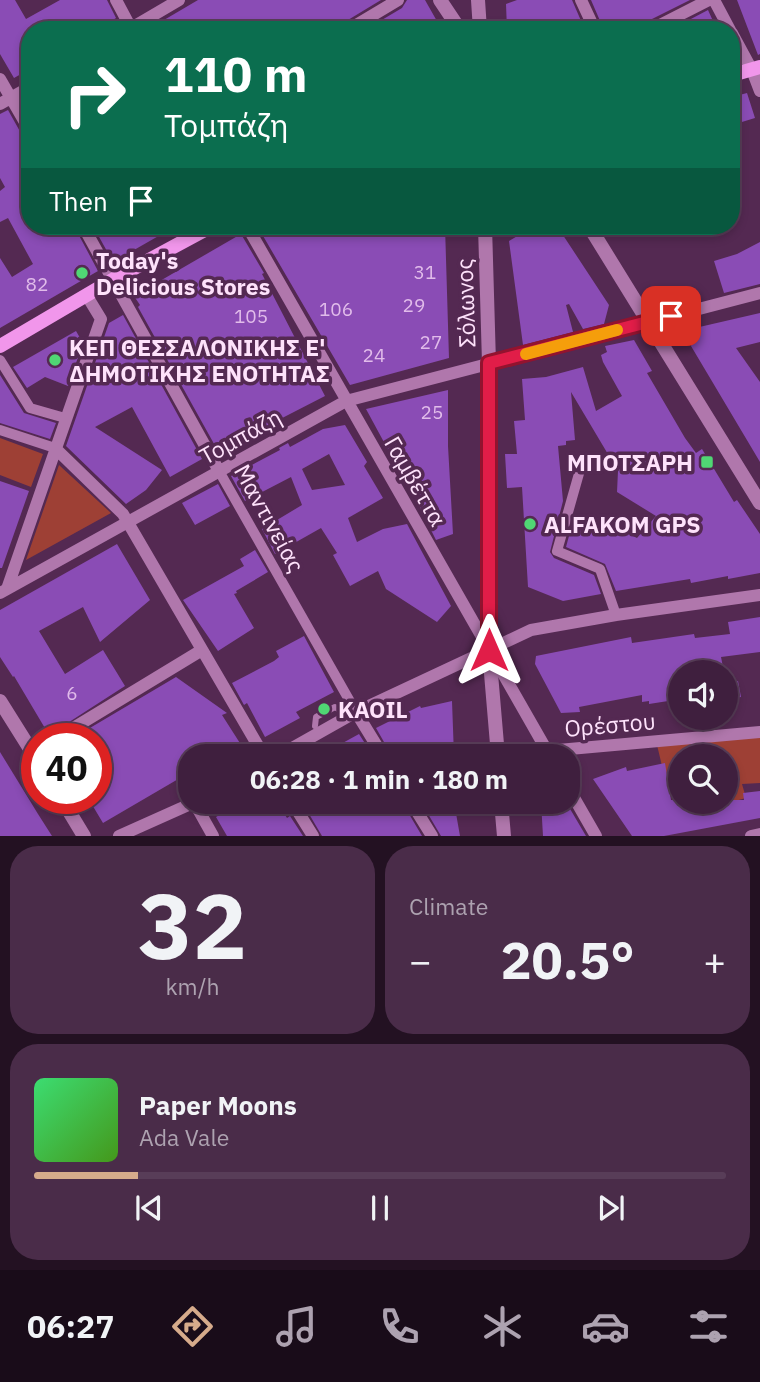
<!DOCTYPE html>
<html lang="en">
<head>
<meta charset="utf-8">
<style>
  :root { --surface:#3f1f3e; --page:#4a2c49; --text:#f1f3f6; --muted:#ada2b0; --line:#583d58; --accent:#d6ab8b }
  body { margin:0; font-family:"IBM Plex Sans",sans-serif; background:var(--page); color:var(--text); height:100vh; display:flex; flex-direction:column; font-size:26px; white-space:nowrap }
  * { box-sizing:border-box; margin:0 }
  p { font-size:23px; color:var(--muted) }
  .icon { flex:none; width:38px; height:38px; fill:none; stroke:currentColor; stroke-width:2; stroke-linecap:round; stroke-linejoin:round }
  .map { position:relative; height:836px; overflow:hidden }
  .panel { display:flex; flex-direction:column; gap:10px; padding:10px; background:#231122; flex:1 }
  .panel>* { flex:none }
  .guide { position:absolute; left:21px; top:21px; width:719px; height:214px; border-radius:28px; box-shadow:0 4px 10px #0003,0 0 0 2px var(--line); background:#0b6e4f; color:#fff; overflow:hidden }
  .controls { position:absolute; left:668px; top:660px; display:grid; gap:14px }
  .controls a { display:grid; place-items:center; width:70px; height:70px; border-radius:50%; background:var(--surface); box-shadow:0 4px 10px #0003,0 0 0 2px var(--line); font-size:35px }
  .speed { position:absolute; left:21px; top:723px; display:flex; gap:14px; font-size:35px; font-weight:700; text-align:center }
  .speed>* { display:grid; place-content:center; width:91px; height:91px; border-radius:50%; background:var(--surface); box-shadow:0 4px 10px #0003,0 0 0 2px var(--line); line-height:1 }
  .speed .limit { border:10px solid #d22; background:#fff; color:#111 }
  .pin { position:absolute; display:grid; place-items:center; width:60px; height:60px; color:#fff; margin:-30px; border-radius:14px; box-shadow:0 4px 10px #0006 }
  .me { position:absolute; width:77px; margin:-38px; rotate:0deg; stroke-linejoin:round; filter:drop-shadow(0 0 5px #0008) }
  .turn { display:flex; align-items:center; gap:24px; height:147px; padding:0 28px; font-size:32px }
  .turn .icon { width:91px; height:91px; stroke-width:2.5 }
  .turn b { display:block; font-size:49px; line-height:60px }
  .then { display:flex; align-items:center; height:66px; padding:0 28px; background:#0003; gap:14px; font-size:26px }
  .big { font-size:52px; font-weight:700; line-height:1.1 }
  .panel .tile { flex:1; display:flex; flex-direction:column; justify-content:center; gap:10px; min-width:0; padding:0 24px; border-radius:28px; background:var(--page) }
  .panel .dial { align-items:center; gap:0 }
  .dial b { font-size:91px; line-height:1 }
  .song { display:flex; align-items:center; gap:21px }
  .cover { width:84px; height:84px; border-radius:10px; background:linear-gradient(135deg,hsl(140 70% 55%),hsl(100 70% 35%)) }
  .played { height:7px; border-radius:4px; background:linear-gradient(90deg,var(--accent) 15%,var(--line) 15%) }
  .keys { display:flex; justify-content:space-around; direction:ltr }
  .heat { display:flex; justify-content:space-between; align-items:center; font-size:38px; direction:ltr }
  .panel .tiles { flex:1; display:grid; gap:10px; grid-template-columns:1fr 1fr }
  .tile:last-child { grid-column:span 2 }
  .trip { position:absolute; left:178px; top:744px; width:402px; height:70px; border-radius:28px; background:var(--surface); box-shadow:0 4px 10px #0003,0 0 0 2px var(--line); font-weight:700; line-height:70px; text-align:center }
  .tabs { display:flex; height:112px; justify-content:space-around; align-items:center; background:#190c19; color:var(--muted) }
  .tabs .icon { width:49px; height:49px }
  .tabs .active { color:var(--accent) }
  .tabs b { font-size:32px; color:var(--text) }
  .map>svg:first-child { display:block }
</style>
</head>
<body>
<div class="map">
<svg width="760" height="836" viewBox="0 0 760 836">
  <rect width="100%" height="100%" fill="#542952"/>
  <path fill="#9e4035" d="M0,438L43,454L31,487L0,475Z
    M59,465L111,513L26,560Z
    M760,736V783L742,784L746,798L731,802L726,789V756H681V793L669,795L657,745Z"/>
  <path fill="#8a4cb5" fill-rule="evenodd" d="M0,0H15L26,19L60,0H107L116,18L97,30H30V69L14,78L0,54Z
    M198,0H381L343,23L339,30H147Z
    M407,0H425L442,30H365L402,8Z
    M517,0H572L585,30H507L506,4Z
    M591,0H690L646,22L641,30H604Z
    M737,0H760V54L758,55Z
    M708,10L717,30H670Z
    M747,93L755,118L732,125V97Z
    M8,110L22,135L30,140V226H74L98,271L0,328V258L12,277L33,264L8,218L0,222V191L5,187L0,178V114Z
    M93,226H176L113,262Z
    M270,226H445L449,358L350,385L259,229Z
    M518,226H557L609,305L604,324L583,329L569,304L566,305L573,332L523,345L509,241L519,235Z
    M241,234L264,273L262,274L325,396L218,451L138,307L140,305L134,296Z
    M760,242V284L724,293L714,261L737,254Z
    M760,313V342L736,348L760,382V462L691,346L695,328Z
    M123,315L202,459L170,477L132,407L95,427L162,470L146,490L126,504L66,446L109,323Z
    M76,331L83,343L68,386L45,377L27,388L13,367Z
    M634,340L652,371L647,373L685,438L696,453L702,449L734,502L737,500L760,534V573L728,579V576L691,583L690,579L616,591L605,564L566,547L569,536L588,514L637,538L656,516L617,492L618,471L571,392L575,440L566,441V445L558,446L563,501L550,552L554,558L594,575L601,594L563,601L528,587L522,487L507,488L505,454H517L514,421L525,420L522,379L546,377L583,367L596,411L622,396L603,362L601,355L607,352L605,346Z
    M0,375L24,413L56,423L50,439L0,423Z
    M448,390V446L453,534L436,540L394,456L392,457L366,409Z
    M345,425L367,462L364,466L383,498L348,518L357,542L383,529L407,524L451,606L437,622L386,589L378,571L350,586L333,555L337,553L321,528L275,554L262,529L302,505L291,477L245,501L231,476L280,450L279,448L288,443L290,447L323,429ZM329,454L345,485L312,490L302,469Z
    M0,481L29,491L2,568H0Z
    M218,484L230,506L195,525L182,503Z
    M117,544L150,600L100,642L83,607L39,631L65,674L103,650L125,686L49,735L14,676L13,677L0,657V610Z
    M255,550L268,572L236,591L237,593L234,594L254,628L218,651L183,600L244,566L240,559Z
    M760,617V652L721,657L724,672H681V699L649,704V701L642,702V695L579,707L580,712L561,713L535,664L536,656L631,637L632,643L694,634L695,638L730,634L728,622Z
    M304,636L334,692L296,712L300,718L265,737L247,703L244,705L232,683L274,661L279,657L276,651Z
    M176,677L227,713L222,715L245,751L236,756H191V767L178,773L180,778L103,823L88,798H96V738H73Z
    M738,681L741,697L726,699V683Z
    M452,701L454,756H392L376,728L420,706L421,708Z
    M359,734L373,756H319Z
    M0,752L38,814L52,836H0Z
    M665,763L671,800H744L743,793L760,791V818L664,836H632L593,779L626,767L627,771Z
    M242,802H277L287,818L290,816L303,836H227L216,817Z
    M302,802H402L422,836H322Z
    M421,802H454L460,836H441Z
    M541,802H566L586,836H543Z"/>
  <g fill="none" stroke-linecap="round" stroke-linejoin="round">
    <path stroke="#b077ac" stroke-width="6" d="M315,726L316,717L335,707L349,716"/>
    <path stroke="#b077ac" stroke-width="10" d="M0,360L30,408L65,418
      M0,430L55,448
      M582,463L557,551L600,569L616,615
      M219,471L356,712"/>
    <path stroke="#b077ac" stroke-width="12" d="M116,0L132,30
      M581,0L595,30
      M714,0L730,30
      M128,30L179,0
      M348,30L398,0
      M650,30L709,0
      M732,33L752,70L760,91
      M0,79L30,131
      M0,104L30,87
      M83,226L219,471
      M247,226L550,756
      M55,448L123,514L264,756
      M7,589L101,319L87,296
      M0,593L346,401L760,293
      M356,712L383,756
      M57,738L202,650
      M547,751L760,732
      M278,756L356,712L531,630L616,615L760,595
      M569,789L596,836
      M194,802L213,836
      M292,802L313,836
      M411,802L432,836
      M119,836L195,802
      M751,836L760,834"/>
    <path stroke="#b077ac" stroke-width="14" d="M440,0L460,30
      M478,0L480,30
      M485,226L489,363V650L498,756
      M589,226L760,503
      M0,701L37,760
      M61,798L84,836
      M501,802L504,836"/>
    <path stroke="#f196eb" stroke-width="14" d="M732,75L760,67
      M0,346L114,279L212,226"/>
  </g>
  <g fill="none" stroke-linecap="round" stroke-linejoin="round">
    <g stroke="#92132f" stroke-width="18">
      <path id="route" d="M489,650V363L671,316"/>
    </g>
    <use href="#route" stroke="#e11d48" stroke-width="12"/>
    <path stroke="#f59e0b" stroke-width="12" d="M526,354L617,330"/>
  </g>
  <g fill="#50d674" stroke="#542952" stroke-width="2.5">
    <circle cx="82" cy="273" r="7"/>
    <circle cx="55" cy="360" r="7"/>
    <rect x="700" y="455" width="14" height="14" rx="3.5"/>
    <circle cx="530" cy="524" r="7"/>
    <circle cx="324" cy="709" r="7"/>
  </g>
  <g text-anchor="middle" dominant-baseline="central" stroke-width="7" stroke-linejoin="round" paint-order="stroke">
    <g font-size="19" fill="#e1bcea">
      <text x="425" y="272">31</text>
      <text x="37" y="284">82</text>
      <text x="414" y="305">29</text>
      <text x="336" y="309">106</text>
      <text x="251" y="316">105</text>
      <text x="431" y="342">27</text>
      <text x="374" y="355">24</text>
      <text x="432" y="412">25</text>
      <text x="72" y="693">6</text>
    </g>
    <g font-size="23" font-weight="bold" fill="#fee2fb" stroke="#542952" text-anchor="start">
      <text x="96" y="260">Today's<tspan x="96" dy="26">Delicious Stores</tspan></text>
      <text x="69" y="347">ΚΕΠ ΘΕΣΣΑΛΟΝΙΚΗΣ Ε'<tspan x="69" dy="26">ΔΗΜΟΤΙΚΗΣ ΕΝΟΤΗΤΑΣ</tspan></text>
      <text x="693" y="462" text-anchor="end">ΜΠΟΤΣΑΡΗ</text>
      <text x="544" y="524">ALFAKOM GPS</text>
      <text x="338" y="709">KAOIL</text>
    </g>
    <g font-size="23" fill="#fee2fb" stroke="#542952">
      <text transform="translate(465 303) rotate(-92)">Σόλωνος</text>
      <text transform="translate(240 436) rotate(-29)">Τομπάζη</text>
      <text transform="translate(416 481) rotate(60)">Γαμβέττα</text>
      <text transform="translate(270 518) rotate(61)">Μαντινείας</text>
      <text transform="translate(610 724) rotate(-5)">Ορέστου</text>
    </g>
  </g>
</svg>
<div class="controls">
<a><svg class="icon" aria-label="sound" viewBox="0 0 24 24"><path d="M4 9h4l5-4v14l-5-4H4zM17 9q2 3 0 6"/></svg></a>
<a><svg class="icon" aria-label="search" viewBox="0 0 24 24"><circle cx="10" cy="10" r="6"/><path d="M15 15l6 6"/></svg></a>
</div>
<div class="speed"><div class="limit">40</div></div>
<div class="pin" style="left:671px;top:316px;background:#d93025"><svg class="icon" aria-label="arrive" viewBox="0 0 24 24"><path d="M6 21V4h12l-3 4 3 4H6"/></svg></div>
<svg class="me" style="left:489px;top:650px" viewBox="-20 -20 40 40"><path d="M0-17L14 15 0 8-14 15z" fill="#e11d48" stroke="#fff" stroke-width="4"/></svg>
<div class="trip">06:28 · 1 min · 180 m</div>
<div class="guide">
<div class="turn"><svg class="icon" aria-label="right" viewBox="0 0 24 24"><path d="M7 20v-9h11M14 6l5 5-5 5"/></svg><div><b>110 m</b>Τομπάζη</div></div>
<div class="then">Then<svg class="icon" aria-label="arrive" viewBox="0 0 24 24"><path d="M6 21V4h12l-3 4 3 4H6"/></svg></div>
</div>
</div>
<section class="panel">
<div class="tiles">
<div class="tile dial"><b>32</b><p>km/h</p></div>
<div class="tile"><p>Climate</p>
<div class="heat"><a>−</a><b class="big">20.5°</b><a>+</a></div>
</div>
<div class="tile">
<div class="song"><i class="cover"></i><div><b>Paper Moons</b><p>Ada Vale</p></div></div>
<div class="played"></div>
<div class="keys"><svg class="icon" aria-label="previous" viewBox="0 0 24 24"><path d="M18 5L8 12l10 7zM5 5v14"/></svg><svg class="icon" aria-label="pause" viewBox="0 0 24 24"><path d="M8 5v14M16 5v14"/></svg><svg class="icon" aria-label="next" viewBox="0 0 24 24"><path d="M6 5l10 7-10 7zM19 5v14"/></svg></div>
</div>
</div>
</section>
<nav class="tabs">
<b>06:27</b>
<svg class="icon active" aria-label="directions" viewBox="0 0 24 24"><path d="M12 3l9 9-9 9-9-9zM9 14v-3h6M13 9l2 2-2 2"/></svg>
<svg class="icon" aria-label="music" viewBox="0 0 24 24"><path d="M9 18V5l10-2v13"/><circle cx="6" cy="18" r="3"/><circle cx="16" cy="16" r="3"/></svg>
<svg class="icon" aria-label="phone" viewBox="0 0 24 24"><path d="M5 4h4l2 5-3 2q2 4 5 5l2-3 5 2v4C11 20 4 13 5 4z"/></svg>
<svg class="icon" aria-label="climate" viewBox="0 0 24 24"><path d="M12 3v18M4 7l16 10M4 17L20 7"/></svg>
<svg class="icon" aria-label="car" viewBox="0 0 24 24"><path d="M5 17H2v-5l4-1 3-4h7l3 4 3 1v5h-3M9 17h6M6 11h13"/><circle cx="7" cy="17" r="2"/><circle cx="17" cy="17" r="2"/></svg>
<svg class="icon" aria-label="filters" viewBox="0 0 24 24"><path d="M4 7h16M4 17h16"/><circle cx="9" cy="7" r="2"/><circle cx="15" cy="17" r="2"/></svg>
</nav>
</body>
</html>
